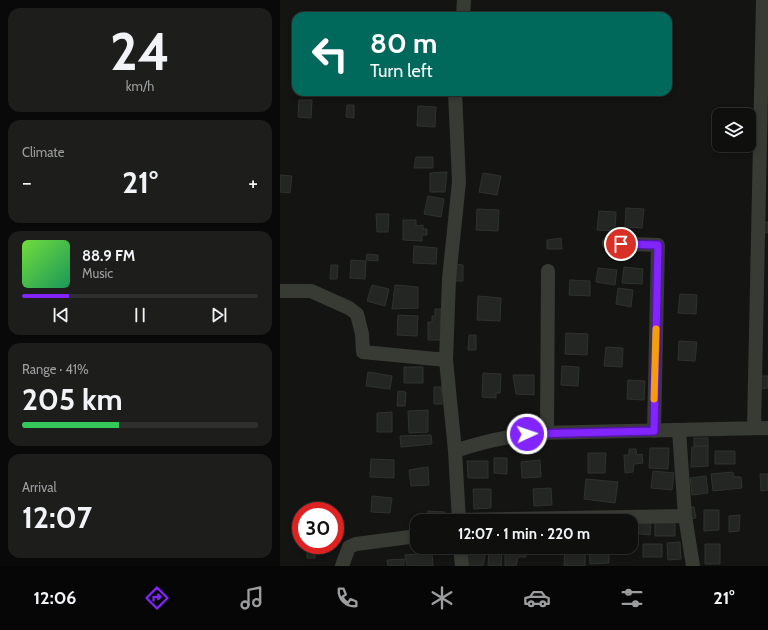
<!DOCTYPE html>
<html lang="en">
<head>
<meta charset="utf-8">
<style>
  :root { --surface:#0f100e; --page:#1d1e1c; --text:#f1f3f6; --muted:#9b9d9e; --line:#2f302e; --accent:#8124fd }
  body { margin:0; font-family:Cabin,sans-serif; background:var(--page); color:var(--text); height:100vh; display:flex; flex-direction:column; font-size:15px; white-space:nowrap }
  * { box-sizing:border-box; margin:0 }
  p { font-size:13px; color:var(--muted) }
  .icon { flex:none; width:22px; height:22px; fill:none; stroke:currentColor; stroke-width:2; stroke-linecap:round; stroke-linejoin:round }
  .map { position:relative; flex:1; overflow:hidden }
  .panel { display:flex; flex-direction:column; gap:8px; padding:8px; background:#080908; width:280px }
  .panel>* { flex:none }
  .guide { position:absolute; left:12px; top:12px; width:380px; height:84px; border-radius:12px; box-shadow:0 2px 6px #0003,0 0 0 1px var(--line); background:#00695c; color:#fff; overflow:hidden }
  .tools { position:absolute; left:432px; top:108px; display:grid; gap:8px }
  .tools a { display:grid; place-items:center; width:44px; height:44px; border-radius:8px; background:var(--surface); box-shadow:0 2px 6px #0003,0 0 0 1px var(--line); font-size:20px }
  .speed { position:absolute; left:12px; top:502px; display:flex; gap:8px; font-size:20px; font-weight:700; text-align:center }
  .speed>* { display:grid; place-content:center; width:52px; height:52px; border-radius:50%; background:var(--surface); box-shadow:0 2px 6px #0003,0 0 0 1px var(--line); line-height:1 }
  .speed .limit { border:6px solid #d22; background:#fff; color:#111 }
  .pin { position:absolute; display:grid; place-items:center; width:34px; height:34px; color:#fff; margin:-17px; border:2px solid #fff; border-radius:50%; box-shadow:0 1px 4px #0007 }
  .me { position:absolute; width:44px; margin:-22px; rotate:87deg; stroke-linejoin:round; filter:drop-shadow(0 0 3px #0008) }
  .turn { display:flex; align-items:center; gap:14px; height:84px; padding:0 12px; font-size:18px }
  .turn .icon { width:52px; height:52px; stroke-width:2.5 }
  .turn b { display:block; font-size:28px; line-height:34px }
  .big { font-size:30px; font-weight:700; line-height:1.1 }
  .panel .widget { flex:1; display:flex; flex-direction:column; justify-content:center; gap:6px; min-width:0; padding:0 14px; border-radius:12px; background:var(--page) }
  .panel .dial { align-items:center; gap:0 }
  .dial b { font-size:52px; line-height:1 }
  .song { display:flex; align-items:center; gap:12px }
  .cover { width:48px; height:48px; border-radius:6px; background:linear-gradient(135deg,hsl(100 70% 55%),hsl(150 70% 35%)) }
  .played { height:4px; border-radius:2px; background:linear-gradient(90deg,var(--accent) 20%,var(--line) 20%) }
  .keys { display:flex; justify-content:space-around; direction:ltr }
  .heat { display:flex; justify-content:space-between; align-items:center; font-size:22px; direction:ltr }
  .charge { height:6px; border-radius:3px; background:linear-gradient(90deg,#34c759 41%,var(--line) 0) }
  .trip { position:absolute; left:130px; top:514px; width:228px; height:40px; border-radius:12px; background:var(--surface); box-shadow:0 2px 6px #0003,0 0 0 1px var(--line); font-weight:700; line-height:40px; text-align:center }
  .tab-bar { display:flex; height:64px; justify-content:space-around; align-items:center; background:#060606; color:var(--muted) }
  .tab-bar .icon { width:28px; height:28px }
  .tab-bar .current { color:var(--accent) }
  .tab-bar b { font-size:18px; color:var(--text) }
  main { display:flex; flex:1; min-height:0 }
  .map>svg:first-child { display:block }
</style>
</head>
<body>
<main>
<section class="panel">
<div class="widget dial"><b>24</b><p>km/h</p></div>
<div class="widget"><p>Climate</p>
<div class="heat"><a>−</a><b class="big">21°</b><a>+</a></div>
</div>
<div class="widget">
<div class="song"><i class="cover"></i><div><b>88.9 FM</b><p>Music</p></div></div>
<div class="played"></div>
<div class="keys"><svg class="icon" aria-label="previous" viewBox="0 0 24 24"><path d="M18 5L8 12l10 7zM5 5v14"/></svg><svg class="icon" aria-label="pause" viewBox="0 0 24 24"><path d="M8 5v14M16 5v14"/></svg><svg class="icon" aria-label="next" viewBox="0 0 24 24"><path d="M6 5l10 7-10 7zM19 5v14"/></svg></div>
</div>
<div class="widget"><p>Range · 41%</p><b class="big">205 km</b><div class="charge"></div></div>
<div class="widget"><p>Arrival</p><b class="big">12:07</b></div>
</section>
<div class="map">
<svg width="488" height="566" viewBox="0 0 488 566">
  <rect width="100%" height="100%" fill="#141513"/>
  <path fill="#242623" stroke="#2e322d" d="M19,100H32L31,118L18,117Z
    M67,105H74V118L66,117Z
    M138,106L156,107L155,127L137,126Z
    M136,157H153V168H134Z
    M167,172L165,192H150V173Z
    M203,173L221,176L217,195L199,192Z
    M0,175L12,176L10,193L0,192Z
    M148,196L164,199L161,217L144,214Z
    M346,208L364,209L362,228L345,227Z
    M197,209L219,210L218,231L196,230Z
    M319,211L336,212L335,231L317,230Z
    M96,214H109L108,232H97Z
    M123,220H136V226L143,225V229H147V235H142V241L123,240Z
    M483,222H488V233L482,232Z
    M281,238L282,249H267V240Z
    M134,246L157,248L156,264L133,263Z
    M87,254L98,255V261L86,260Z
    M71,260L86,261L85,279L70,278Z
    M175,264L183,265V281H175Z
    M51,265H58L57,279H50Z
    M344,267L363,269L362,284L342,283Z
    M318,268L337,270L335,285L316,282Z
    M290,280L310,281V296L289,295Z
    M92,285L109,289L105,306L87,301Z
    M115,285L138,287V308L112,309Z
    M338,288L353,290L351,307L336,304Z
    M400,294L417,295L416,314L398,313Z
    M198,296L221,298L220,321L197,320Z
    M155,309H162V340H148V322H152V316H155Z
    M118,315L138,316L137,336L117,335Z
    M286,333L308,334L307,355L285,354Z
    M189,335H196V350H188Z
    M399,341L417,342L415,361L398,360Z
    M326,347L343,348L342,367L324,366Z
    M282,366L299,367L298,386L281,385Z
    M124,367H143V383H124Z
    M88,372L112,376L110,389L86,386Z
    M203,373L221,374L220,393H216V398L202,397Z
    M233,375H254V395L236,394Z
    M480,376H488V388L479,389Z
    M348,380L365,381L364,400L347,399Z
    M154,387H162V404H154Z
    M118,391L126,392L125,406H117Z
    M148,410V432L129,433L128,411Z
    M112,412V432H97V413Z
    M151,435L152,444L121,447L120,436Z
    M414,438H428V446H414Z
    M428,446V466L411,467L412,447Z
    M370,448H389L388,469L369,468Z
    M349,449H356L357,455L362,454L363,463L354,464L353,472L345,473L344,455H349Z
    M435,451H455V464H435Z
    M308,453H326L325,473H308Z
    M214,458H227V474L214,473Z
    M91,459L114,460V478L90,477Z
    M260,460L261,477L242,478L241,462Z
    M187,461H208V478H188Z
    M148,467L149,485L131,486L129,470Z
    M373,471L394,473L392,490L371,488Z
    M453,472L454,477H461L462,488L433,491L431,474Z
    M480,474H488V490L481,491Z
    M426,476L428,493L412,495L410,478Z
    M306,479L338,482L335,503L304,499Z
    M271,488L272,505L254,506L253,489Z
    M193,489H211V508L194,509Z
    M92,496L112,498L110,513L91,512Z
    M408,507H414L416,518L410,519Z
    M424,510H439V530L424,531Z
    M148,511L165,512L164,520L148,519Z
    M460,515L459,531L449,532V516Z
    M353,520L371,522L370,535L352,533Z
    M375,520H395V536H375Z
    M400,542L401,559L388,560L387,543Z
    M363,544H382V557H363Z
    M425,544H440V564H425Z
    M27,545H35V558H27Z
    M189,547L206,550L203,566L185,565Z
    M245,547L246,557H238L236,566H225V548Z
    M292,547L294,551L305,550V566H284L285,548Z
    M309,547L329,548V563L310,564Z
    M209,549H222L221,566H208Z
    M152,553L153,566H127L125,555Z
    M124,559V566H108L107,560Z"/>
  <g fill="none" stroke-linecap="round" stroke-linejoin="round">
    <path stroke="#373b34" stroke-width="14" d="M183,16L184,0
      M175,92L179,182L169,279L166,360L175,451L179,521
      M329,243L378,245L374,431
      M0,291H31L69,308L77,314L82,334L83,352L166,360
      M474,428L483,0
      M399,430L405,516L413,566
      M267,433L268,271
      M175,451C202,442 229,436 258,433L488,428
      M176,521L178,520L405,516
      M180,547L182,566
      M62,566L69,547L76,544L137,536"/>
  </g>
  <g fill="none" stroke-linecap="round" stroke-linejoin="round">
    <g stroke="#5417a4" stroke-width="10">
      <path id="route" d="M247,434L374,431L378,245L341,244"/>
    </g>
    <use href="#route" stroke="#8124fd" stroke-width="7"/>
    <path stroke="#f59e0b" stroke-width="7" d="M374,399L376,329"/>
  </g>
</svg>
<div class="tools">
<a><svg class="icon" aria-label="layers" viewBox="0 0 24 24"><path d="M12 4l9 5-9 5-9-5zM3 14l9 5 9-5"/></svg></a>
</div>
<div class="speed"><div class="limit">30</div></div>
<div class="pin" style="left:341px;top:244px;background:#d93025"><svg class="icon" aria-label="arrive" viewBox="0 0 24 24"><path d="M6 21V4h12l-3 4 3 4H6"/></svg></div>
<svg class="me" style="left:247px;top:434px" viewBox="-20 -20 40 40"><circle r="17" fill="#8124fd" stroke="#fff" stroke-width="3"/><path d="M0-11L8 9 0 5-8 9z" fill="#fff"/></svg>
<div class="trip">12:07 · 1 min · 220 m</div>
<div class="guide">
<div class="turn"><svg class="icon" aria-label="left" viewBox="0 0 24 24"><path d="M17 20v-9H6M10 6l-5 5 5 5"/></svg><div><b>80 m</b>Turn left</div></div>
</div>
</div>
</main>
<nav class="tab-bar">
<b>12:06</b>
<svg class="icon current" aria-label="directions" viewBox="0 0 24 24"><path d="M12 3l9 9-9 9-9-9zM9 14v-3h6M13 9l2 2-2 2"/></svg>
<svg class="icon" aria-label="music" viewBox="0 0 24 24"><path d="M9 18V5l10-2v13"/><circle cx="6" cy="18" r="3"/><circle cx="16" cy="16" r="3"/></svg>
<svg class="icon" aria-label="phone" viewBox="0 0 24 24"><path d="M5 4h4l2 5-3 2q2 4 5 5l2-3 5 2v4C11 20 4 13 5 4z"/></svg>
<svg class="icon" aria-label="climate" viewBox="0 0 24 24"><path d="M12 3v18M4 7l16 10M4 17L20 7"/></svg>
<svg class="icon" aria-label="car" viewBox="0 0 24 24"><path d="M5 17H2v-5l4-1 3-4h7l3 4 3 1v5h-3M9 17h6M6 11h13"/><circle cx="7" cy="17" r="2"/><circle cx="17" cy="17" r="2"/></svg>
<svg class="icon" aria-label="filters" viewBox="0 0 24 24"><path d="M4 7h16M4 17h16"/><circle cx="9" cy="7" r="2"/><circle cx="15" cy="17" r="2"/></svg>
<b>21°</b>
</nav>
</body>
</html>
